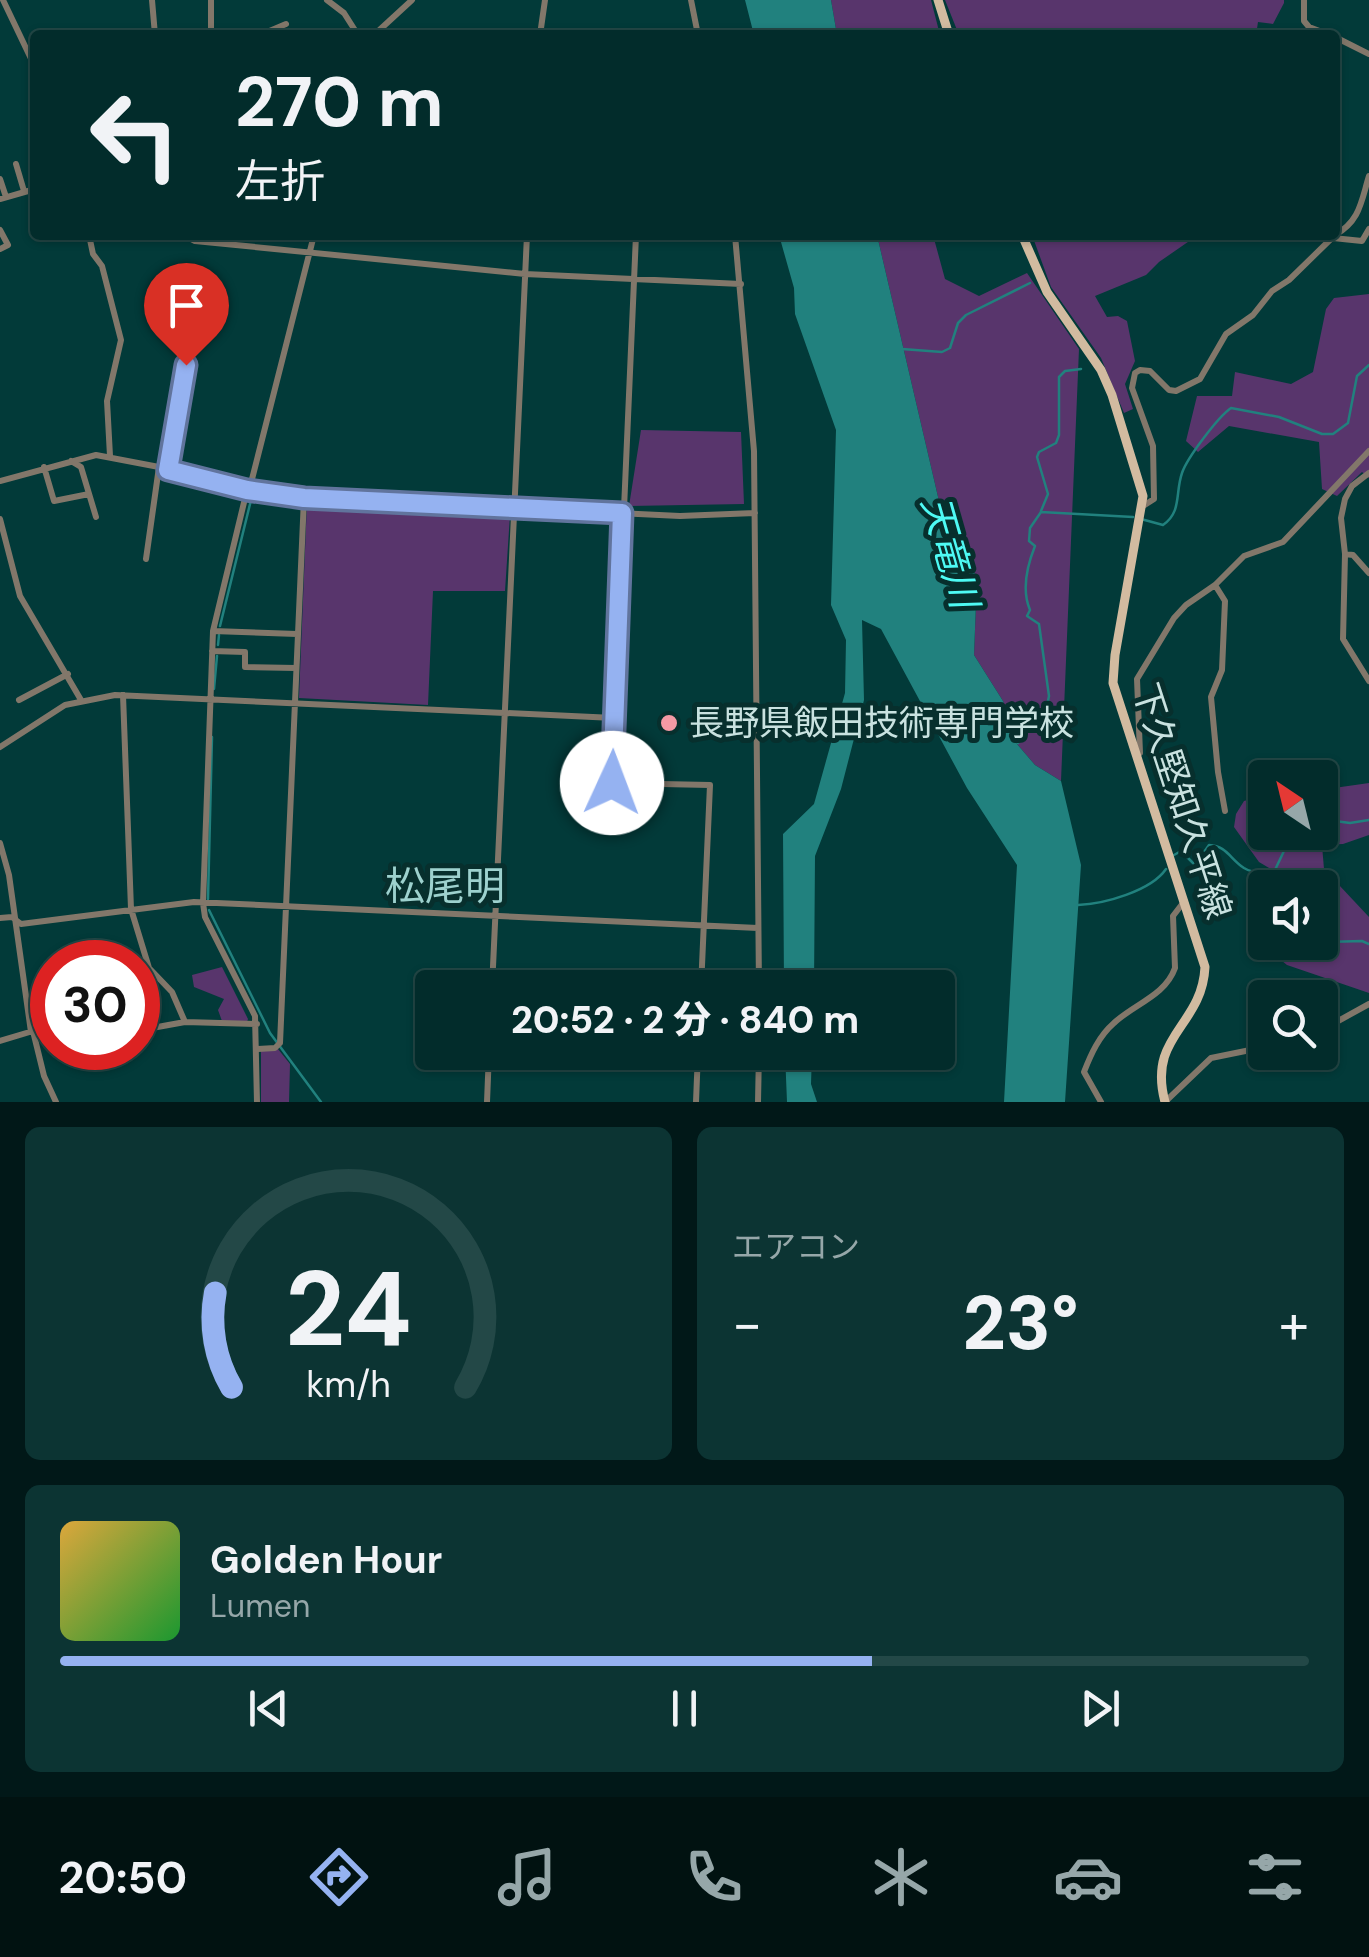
<!DOCTYPE html>
<html lang="ja">
<head>
<meta charset="utf-8">
<style>
  :root { --surface:#022c2b; --page:#0c3433; --text:#f1f3f6; --muted:#96a7a9; --line:#234847; --accent:#95b2f1 }
  body { margin:0; font-family:"DM Sans","Noto Sans JP",sans-serif; background:var(--page); color:var(--text); height:100vh; display:flex; flex-direction:column; font-size:38px; white-space:nowrap }
  * { box-sizing:border-box; margin:0 }
  p { font-size:32px; color:var(--muted) }
  .icon { flex:none; width:55px; height:55px; fill:none; stroke:currentColor; stroke-width:2; stroke-linecap:round; stroke-linejoin:round }
  .map { position:relative; height:1102px; overflow:hidden }
  .drawer { display:flex; flex-direction:column; gap:25px; padding:25px; background:#011818; flex:1 }
  .drawer>* { flex:none }
  .guide { position:absolute; left:30px; top:30px; width:1310px; height:210px; border-radius:10px; box-shadow:0 2px 8px #0004,0 0 0 2px var(--line); background:#022c2b; color:var(--text); overflow:hidden }
  .needle { width:65px; rotate:325deg }
  .buttons { position:absolute; left:1248px; top:760px; display:grid; gap:20px }
  .buttons a { display:grid; place-items:center; width:90px; height:90px; border-radius:10px; background:var(--surface); box-shadow:0 2px 8px #0004,0 0 0 2px var(--line); font-size:50px }
  .speed { position:absolute; left:30px; top:940px; display:flex; gap:20px; font-size:50px; font-weight:700; text-align:center }
  .speed>* { display:grid; place-content:center; width:130px; height:130px; border-radius:50%; background:var(--surface); box-shadow:0 2px 8px #0004,0 0 0 2px var(--line); line-height:1 }
  .speed .limit { border:15px solid #d22; background:#fff; color:#111 }
  .pin { position:absolute; display:grid; place-items:center; width:85px; height:85px; color:#fff; margin:-102px -42px; border-radius:50% 50% 50% 0; rotate:-45deg; box-shadow:0 0 10px #0007 }
  .pin .icon { rotate:45deg }
  .me { position:absolute; width:110px; margin:-55px; rotate:2deg; stroke-linejoin:round; filter:drop-shadow(0 0 8px #0008) }
  .turn { display:flex; align-items:center; gap:35px; height:210px; padding:0 40px; font-size:45px }
  .turn .icon { width:130px; height:130px; stroke-width:2.5 }
  .turn b { display:block; font-size:70px; line-height:85px }
  .big { font-size:75px; font-weight:800; line-height:1.1 }
  .drawer .widget { flex:1; display:flex; flex-direction:column; justify-content:center; gap:15px; min-width:0; padding:0 35px; border-radius:15px; background:var(--page) }
  .drawer .dial { align-items:center; gap:0 }
  .dial svg { height:260px; overflow:visible; fill:none; stroke:var(--line); stroke-width:7; stroke-linecap:round; text-anchor:middle }
  .dial text { fill:var(--text); stroke:none }
  .song { display:flex; align-items:center; gap:30px }
  .cover { width:120px; height:120px; border-radius:15px; background:linear-gradient(135deg,hsl(40 70% 55%),hsl(130 70% 35%)) }
  .played { height:10px; border-radius:5px; background:linear-gradient(90deg,var(--accent) 65%,var(--line) 65%) }
  .keys { display:flex; justify-content:space-around; direction:ltr }
  .heat { display:flex; justify-content:space-between; align-items:center; font-size:55px; direction:ltr }
  .drawer .tiles { flex:1; display:grid; gap:25px; grid-template-columns:1fr 1fr }
  .widget:last-child { grid-column:span 2 }
  .trip { position:absolute; left:415px; top:970px; width:540px; height:100px; border-radius:10px; background:var(--surface); box-shadow:0 2px 8px #0004,0 0 0 2px var(--line); font-weight:800; line-height:100px; text-align:center }
  .tabs { display:flex; height:160px; justify-content:space-around; align-items:center; background:#011211; color:var(--muted) }
  .tabs .icon { width:70px; height:70px }
  .tabs .selected { color:var(--accent) }
  .tabs b { font-size:45px; color:var(--text) }
  .map>svg:first-child { display:block }
</style>
</head>
<body>
<div class="map">
<svg width="1369" height="1102" viewBox="0 0 1369 1102">
  <rect width="100%" height="100%" fill="#023a39"/>
  <path fill="#58356c" d="M831,0H931L939,31L929,35H837Z
    M945,0H1284V3L1273,24L1258,22L1256,35H959Z
    M877,235H933L945,279L979,296L1027,273L1079,349L1061,781L1035,765L1017,744L1003,701L974,655L977,578L939,501Z
    M1032,235H1198L1159,262L1146,275L1095,296L1107,317L1118,316L1127,321L1135,361L1125,384L1133,409L1124,413L1101,358L1051,287Z
    M1369,294V478L1362,472L1337,496L1322,489L1319,442L1229,426L1198,452L1186,441L1197,396H1232L1235,372L1291,384L1313,372L1326,309L1334,298Z
    M641,430L741,432L744,504L629,506Z
    M307,502L507,511L510,515L505,591H433L428,705L299,698Z
    M1369,783V835L1343,844L1322,845L1324,869L1369,917V993L1287,965L1250,935L1248,924L1265,913V942H1320V888L1292,887L1276,872L1259,862L1234,827L1236,814L1244,801L1265,795V832H1320V790Z
    M222,967L248,1019L247,1022L222,1021L218,1010L224,999L194,987L192,975Z
    M278,1049L290,1064L289,1102H261V1051Z"/>
  <path fill="#21817e" d="M745,0H831L837,35H754Z
    M779,235H877L939,501L977,578L974,655L1003,701L1017,744L1035,765L1061,781L1081,865L1065,1102H1004L1017,865L967,788L881,629L862,620L864,700L841,789L815,856L814,987H784L783,834L814,804L845,693L846,640L831,605L836,430L795,314L794,288Z
    M785,1053H812L811,1084L817,1102H787Z"/>
  <g fill="none" stroke-linecap="round" stroke-linejoin="round">
    <path stroke="#21817e" stroke-width="2.5" d="M902,349L942,352L950,348L958,323L966,315L1030,283
      M1041,511L1048,494L1037,457L1039,452L1056,443L1059,435V377L1065,371L1081,369
      M1141,519L1163,525C1182,512 1175,493 1182,473C1187,458 1218,417 1231,408L1279,417L1322,434H1333L1348,423L1357,376L1369,365
      M220,626L252,496
      M218,645L219,635
      M214,689L217,656
      M1018,743L1047,706L1049,696L1039,624L1027,616L1030,610C1021,589 1027,566 1035,546L1029,541L1030,528L1041,512L1133,517
      M1320,819L1350,823L1369,820
      M1174,855L1181,851L1195,865L1209,845C1227,846 1230,859 1244,868C1262,879 1273,865 1289,888
      M1274,872L1293,832
      M208,899L212,737
      M1078,905C1104,904 1151,891 1166,869
      M209,910L270,1033L321,1102
      M1320,935L1326,942L1362,941L1369,944"/>
    <path stroke="#82776a" stroke-width="6" d="M3,0L35,67
      M152,0L155,35
      M327,0L344,13L358,35
      M691,0L698,35
      M1304,0V21L1309,27L1330,35
      M211,35V0
      M260,35L286,24
      M374,35L412,0
      M540,35L545,0
      M1335,37L1369,54
      M16,164L24,191
      M0,179L6,197
      M0,199L35,189
      M0,230L8,245L0,249
      M89,235L93,254L102,266L121,340L107,401L110,456
      M184,235L195,241L525,274L741,284
      M636,235L612,783L710,785L701,988
      M735,235L754,451L759,988
      M1335,235C1360,221 1361,202 1369,176
      M1333,238L1362,241L1369,229
      M71,461L81,467L96,517
      M44,467L54,501L89,494
      M168,469L186,365
      M1369,473L1352,486L1345,499L1341,518L1345,554L1343,639L1369,681
      M0,481L96,455L159,467L249,491L304,498L680,516L755,513
      M247,490L213,631L203,903L205,917L255,1016L257,1102
      M249,491L314,235
      M1143,506L1154,499L1153,446L1132,388L1135,373L1140,370L1150,371L1169,390L1176,391L1200,379L1226,334L1253,315L1272,291L1289,280L1335,235
      M0,519L20,596L81,700
      M1345,554L1353,555L1369,573
      M146,559L159,467
      M1215,585L1225,601L1222,670L1211,697L1218,772L1225,811
      M213,631L297,634
      M212,651L245,652V667L296,668
      M123,695L131,909L149,968L172,992L185,1022
      M19,700L68,674
      M0,747L65,705L115,695L614,718
      M1140,753L1137,679L1174,618L1186,605L1215,585L1244,556L1283,542L1369,451
      M0,843L9,875L31,1032
      M0,918L12,917L21,924L194,902L758,928
      M492,988L527,235
      M138,1026L152,1028L185,1022L257,1024
      M33,1031L52,1028
      M1320,1031L1369,1004
      M0,1041L33,1031L44,1076L56,1102
      M258,1049L275,1048L280,1043L304,498
      M1166,1101L1211,1058L1265,1047
      M487,1102L489,1052
      M696,1102L698,1052
      M758,1102L759,1052
      M1101,1102L1084,1072C1091,1054 1099,1036 1114,1023C1134,1004 1165,996 1175,968L1173,916L1183,903"/>
    <path stroke="#d2bba0" stroke-width="9" d="M938,0L949,35
      M1022,235L1047,292L1101,370L1112,395L1143,496L1115,655L1113,683L1205,967C1202,1027 1147,1035 1165,1102"/>
  </g>
  <g fill="none" stroke-linecap="round" stroke-linejoin="round">
    <g stroke="#61749d" stroke-width="25">
      <path id="route" d="M186,365L168,470L247,490L304,498L622,513L612,783"/>
    </g>
    <use href="#route" stroke="#95b2f1" stroke-width="18"/>
  </g>
  <circle fill="#f49aa5" stroke="#072f2d" stroke-width="4" cx="669" cy="723" r="10"/>
  <g text-anchor="middle" dominant-baseline="central" stroke-width="10" stroke-linejoin="round" paint-order="stroke">
    <g font-size="35" fill="#c9e2e0" stroke="#072f2d" text-anchor="start">
      <text x="689" y="723">長野県飯田技術専門学校</text>
    </g>
    <g font-size="35" fill="#c9e2e0" stroke="#072f2d">
      <text transform="translate(1182 801) rotate(72)">下久堅知久平線</text>
    </g>
    <g font-size="38" font-style="italic" fill="#4efaf4" stroke="#072f2d">
      <text transform="translate(950 552) rotate(74)">天竜川</text>
    </g>
    <g font-size="40" fill="#9dd1ce" stroke="#072f2d">
      <text x="445" y="886">松尾明</text>
    </g>
  </g>
</svg>
<div class="buttons">
<a><svg class="needle" viewBox="-14 -14 28 28"><path d="M0-13l5 13h-10z" fill="#e53935"/><path d="M0 13l5-13h-10z" fill="#96a7a9"/></svg></a>
<a><svg class="icon" aria-label="sound" viewBox="0 0 24 24"><path d="M4 9h4l5-4v14l-5-4H4zM17 9q2 3 0 6"/></svg></a>
<a><svg class="icon" aria-label="search" viewBox="0 0 24 24"><circle cx="10" cy="10" r="6"/><path d="M15 15l6 6"/></svg></a>
</div>
<div class="speed"><div class="limit">30</div></div>
<div class="pin" style="left:186px;top:365px;background:#d93025"><svg class="icon" aria-label="arrive" viewBox="0 0 24 24"><path d="M6 21V4h12l-3 4 3 4H6"/></svg></div>
<svg class="me" style="left:612px;top:783px" viewBox="-20 -20 40 40"><circle r="19" fill="#fff"/><path d="M0-13L10 11 0 6-10 11z" fill="#95b2f1"/></svg>
<div class="trip">20:52 · 2 分 · 840 m</div>
<div class="guide">
<div class="turn"><svg class="icon" aria-label="left" viewBox="0 0 24 24"><path d="M17 20v-9H6M10 6l-5 5 5 5"/></svg><div><b>270 m</b>左折</div></div>
</div>
</div>
<section class="drawer">
<div class="tiles">
<div class="widget dial"><svg viewBox="0 0 100 80">
<path d="M14 69A42 42 0 1 1 86 69"/>
<path d="M14 69A42 42 0 0 1 9 40" stroke="#95b2f1"/>
<text x="50" y="56" font-size="32" font-weight="700">24</text>
<text x="50" y="72" font-size="11">km/h</text>
</svg></div>
<div class="widget"><p>エアコン</p>
<div class="heat"><a>−</a><b class="big">23°</b><a>+</a></div>
</div>
<div class="widget">
<div class="song"><i class="cover"></i><div><b>Golden Hour</b><p>Lumen</p></div></div>
<div class="played"></div>
<div class="keys"><svg class="icon" aria-label="previous" viewBox="0 0 24 24"><path d="M18 5L8 12l10 7zM5 5v14"/></svg><svg class="icon" aria-label="pause" viewBox="0 0 24 24"><path d="M8 5v14M16 5v14"/></svg><svg class="icon" aria-label="next" viewBox="0 0 24 24"><path d="M6 5l10 7-10 7zM19 5v14"/></svg></div>
</div>
</div>
</section>
<nav class="tabs">
<b>20:50</b>
<svg class="icon selected" aria-label="directions" viewBox="0 0 24 24"><path d="M12 3l9 9-9 9-9-9zM9 14v-3h6M13 9l2 2-2 2"/></svg>
<svg class="icon" aria-label="music" viewBox="0 0 24 24"><path d="M9 18V5l10-2v13"/><circle cx="6" cy="18" r="3"/><circle cx="16" cy="16" r="3"/></svg>
<svg class="icon" aria-label="phone" viewBox="0 0 24 24"><path d="M5 4h4l2 5-3 2q2 4 5 5l2-3 5 2v4C11 20 4 13 5 4z"/></svg>
<svg class="icon" aria-label="climate" viewBox="0 0 24 24"><path d="M12 3v18M4 7l16 10M4 17L20 7"/></svg>
<svg class="icon" aria-label="car" viewBox="0 0 24 24"><path d="M5 17H2v-5l4-1 3-4h7l3 4 3 1v5h-3M9 17h6M6 11h13"/><circle cx="7" cy="17" r="2"/><circle cx="17" cy="17" r="2"/></svg>
<svg class="icon" aria-label="filters" viewBox="0 0 24 24"><path d="M4 7h16M4 17h16"/><circle cx="9" cy="7" r="2"/><circle cx="15" cy="17" r="2"/></svg>
</nav>
</body>
</html>
